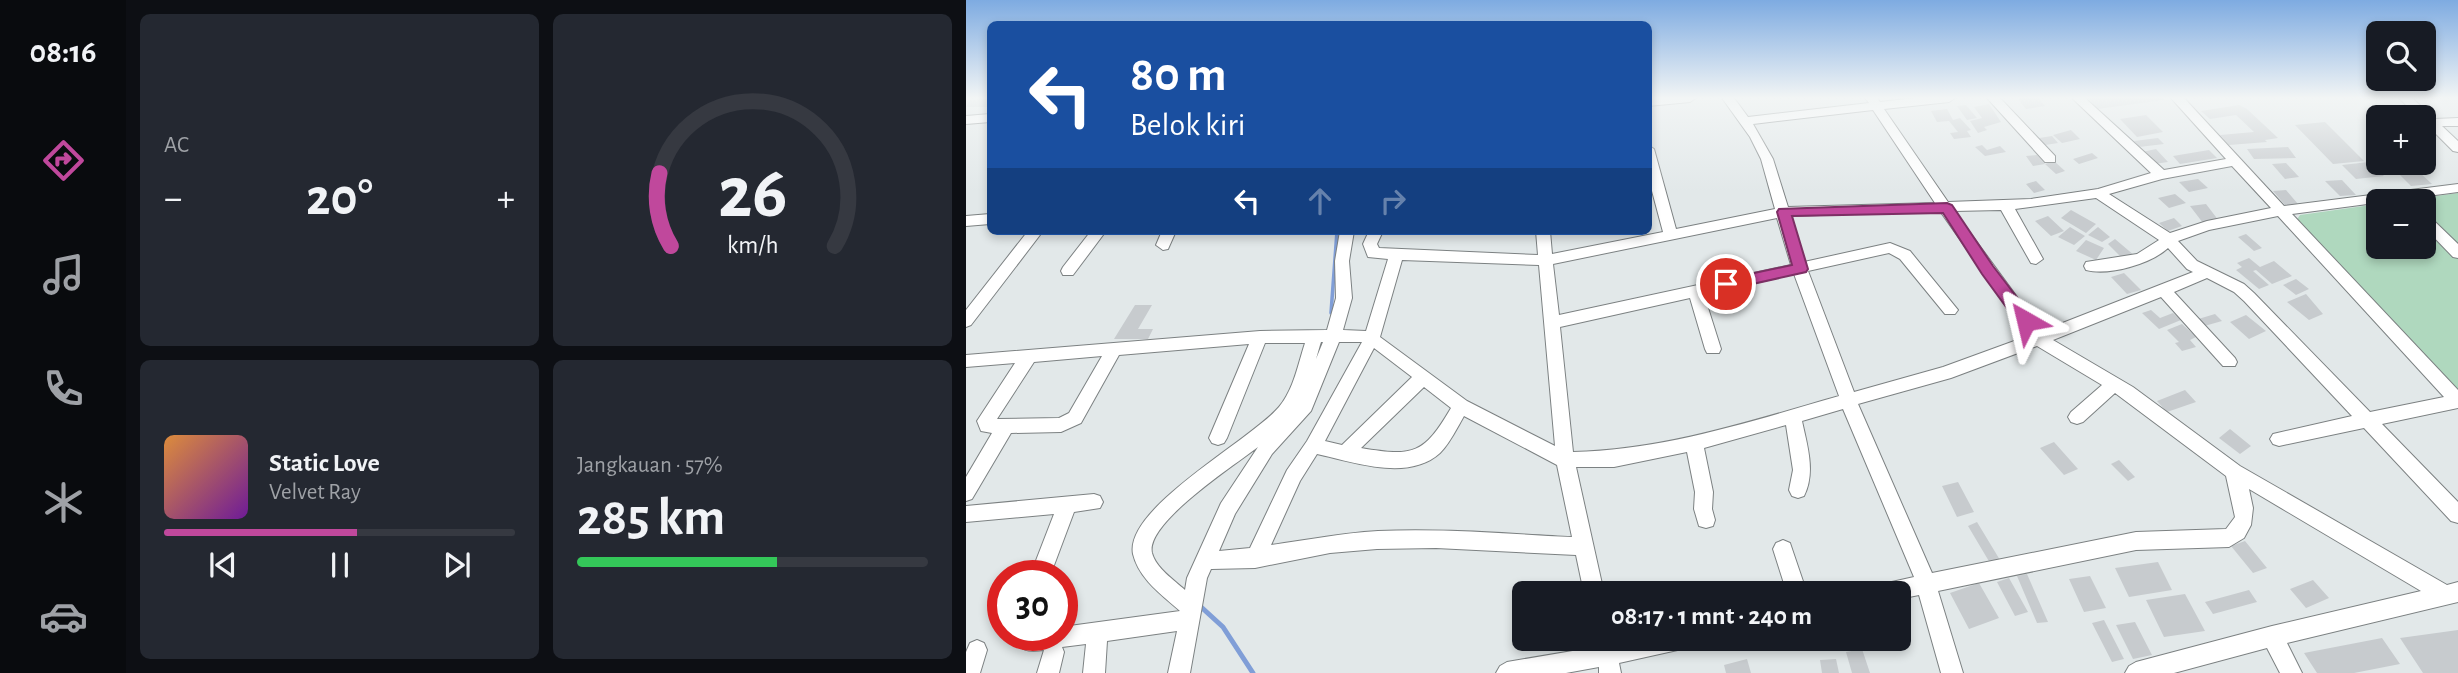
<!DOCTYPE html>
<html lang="id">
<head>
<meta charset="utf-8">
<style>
  :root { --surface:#171b24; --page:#242831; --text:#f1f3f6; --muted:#9ea1a6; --line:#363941; --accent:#c0489c }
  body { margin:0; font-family:"Alegreya Sans",sans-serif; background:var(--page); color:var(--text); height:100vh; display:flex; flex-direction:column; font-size:26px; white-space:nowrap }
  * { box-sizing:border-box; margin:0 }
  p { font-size:23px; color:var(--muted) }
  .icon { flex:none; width:38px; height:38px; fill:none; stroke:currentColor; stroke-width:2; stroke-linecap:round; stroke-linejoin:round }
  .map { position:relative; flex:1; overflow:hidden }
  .panel { display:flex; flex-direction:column; gap:14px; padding:14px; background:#0d0f14; width:840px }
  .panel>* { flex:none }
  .guide { position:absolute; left:21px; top:21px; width:665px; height:214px; border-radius:10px; box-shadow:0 4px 10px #0003; background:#1a4fa0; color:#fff; overflow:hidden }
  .buttons { position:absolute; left:1400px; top:21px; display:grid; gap:14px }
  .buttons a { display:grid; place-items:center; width:70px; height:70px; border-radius:10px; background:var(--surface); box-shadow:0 4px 10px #0003; font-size:35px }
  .speed { position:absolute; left:21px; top:560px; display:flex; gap:14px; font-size:35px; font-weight:700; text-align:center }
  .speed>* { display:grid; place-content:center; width:91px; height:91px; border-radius:50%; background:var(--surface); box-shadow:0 4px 10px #0003; line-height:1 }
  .speed .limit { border:10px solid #d22; background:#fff; color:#111 }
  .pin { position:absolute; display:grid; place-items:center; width:60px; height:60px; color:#fff; margin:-30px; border:4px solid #fff; border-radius:50%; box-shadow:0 2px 7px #0007 }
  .me { position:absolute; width:77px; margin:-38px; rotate:323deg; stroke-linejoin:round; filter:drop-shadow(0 0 5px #0008) }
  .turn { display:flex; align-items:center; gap:24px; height:147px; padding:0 28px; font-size:32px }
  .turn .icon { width:91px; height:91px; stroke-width:2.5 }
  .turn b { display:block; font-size:49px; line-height:60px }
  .lanes { display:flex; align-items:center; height:66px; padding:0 28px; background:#0003; justify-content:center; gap:35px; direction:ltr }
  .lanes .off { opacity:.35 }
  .big { font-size:52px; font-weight:700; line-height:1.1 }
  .panel .widget { flex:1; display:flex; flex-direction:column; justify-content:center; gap:10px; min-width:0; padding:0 24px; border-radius:10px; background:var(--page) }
  .panel .dial { align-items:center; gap:0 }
  .dial svg { height:182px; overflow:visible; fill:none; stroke:var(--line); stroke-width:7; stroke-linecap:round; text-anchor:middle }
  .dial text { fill:var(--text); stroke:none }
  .song { display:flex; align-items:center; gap:21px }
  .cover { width:84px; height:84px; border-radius:10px; background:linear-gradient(135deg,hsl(30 70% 55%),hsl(280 70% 35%)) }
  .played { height:7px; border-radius:4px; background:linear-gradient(90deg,var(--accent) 55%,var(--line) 55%) }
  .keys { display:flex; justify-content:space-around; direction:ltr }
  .heat { display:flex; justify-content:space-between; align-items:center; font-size:38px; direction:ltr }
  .charge { height:10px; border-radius:5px; background:linear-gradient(90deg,#34c759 57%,var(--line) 0) }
  .panel .tiles { flex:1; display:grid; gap:14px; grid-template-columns:repeat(2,1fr) }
  .trip { position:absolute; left:546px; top:581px; width:399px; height:70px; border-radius:10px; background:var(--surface); box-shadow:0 4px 10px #0003; font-weight:700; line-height:70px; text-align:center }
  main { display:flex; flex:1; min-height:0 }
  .tabs { display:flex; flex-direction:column; width:126px; justify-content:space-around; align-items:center; background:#090b0e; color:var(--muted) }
  .tabs .icon { width:49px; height:49px }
  .tabs .active { color:var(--accent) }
  .tabs b { font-size:32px; color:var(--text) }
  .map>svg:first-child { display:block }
</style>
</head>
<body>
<main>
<nav class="tabs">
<b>08:16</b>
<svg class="icon active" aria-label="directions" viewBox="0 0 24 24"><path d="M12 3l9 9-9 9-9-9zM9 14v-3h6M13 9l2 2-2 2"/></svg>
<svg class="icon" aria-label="music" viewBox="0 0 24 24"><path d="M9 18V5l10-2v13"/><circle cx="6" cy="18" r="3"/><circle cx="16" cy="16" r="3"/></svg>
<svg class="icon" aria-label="phone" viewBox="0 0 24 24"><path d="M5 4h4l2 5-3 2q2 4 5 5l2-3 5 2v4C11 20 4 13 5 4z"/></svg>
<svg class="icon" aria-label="climate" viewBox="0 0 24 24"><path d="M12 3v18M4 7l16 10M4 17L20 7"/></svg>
<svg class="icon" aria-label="car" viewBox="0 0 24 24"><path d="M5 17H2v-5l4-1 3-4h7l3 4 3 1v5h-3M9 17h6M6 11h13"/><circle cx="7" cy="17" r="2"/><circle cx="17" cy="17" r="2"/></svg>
</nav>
<section class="panel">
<div class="tiles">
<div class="widget"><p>AC</p>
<div class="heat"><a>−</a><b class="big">20°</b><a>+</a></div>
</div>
<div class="widget dial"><svg viewBox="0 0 100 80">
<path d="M14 69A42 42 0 1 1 86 69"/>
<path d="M14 69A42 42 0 0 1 9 37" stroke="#c0489c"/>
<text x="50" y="56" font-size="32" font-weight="700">26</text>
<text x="50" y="72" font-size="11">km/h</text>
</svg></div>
<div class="widget">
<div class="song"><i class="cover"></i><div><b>Static Love</b><p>Velvet Ray</p></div></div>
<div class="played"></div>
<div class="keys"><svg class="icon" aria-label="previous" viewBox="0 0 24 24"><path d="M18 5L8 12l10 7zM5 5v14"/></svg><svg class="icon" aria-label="pause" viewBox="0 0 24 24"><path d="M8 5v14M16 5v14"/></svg><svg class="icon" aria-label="next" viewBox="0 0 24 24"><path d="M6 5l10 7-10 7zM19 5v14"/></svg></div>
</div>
<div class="widget"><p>Jangkauan · 57%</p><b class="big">285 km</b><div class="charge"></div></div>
</div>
</section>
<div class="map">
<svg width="1492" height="673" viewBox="0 0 1492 673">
  <rect width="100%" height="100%" fill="#e2e8e9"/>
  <path fill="#afd8be" d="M1492,193V394L1330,221L1334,215L1412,204V247H1458V201H1434Z"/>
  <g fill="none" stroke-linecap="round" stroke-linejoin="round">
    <path stroke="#809ed7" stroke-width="3.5" d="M365,313L371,231"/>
    <path stroke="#809ed7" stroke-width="5" d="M234,606L257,627L287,673"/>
  </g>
  <path fill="#c7cbce" d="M1059,98H1072L1079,106L1060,109L1052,99Z
    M1122,98H1198V100L1131,109Z
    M24,99V107H0L4,100Z
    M1023,104L1035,122L1018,127L1021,130L1012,133L1004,121L1016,118L1008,107Z
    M1000,105L1011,118L1001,120L991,106Z
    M1273,105L1281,109L1312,138L1299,140L1301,142L1263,145L1254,135L1288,132L1270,115L1244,119L1235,111Z
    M981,109L987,120L994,118L1005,130L1001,131L1005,137L988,139L984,133L992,132L983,121L971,122L965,111Z
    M1180,115L1197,132L1171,137L1154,119Z
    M1359,122L1398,161L1367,164L1329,125Z
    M1105,130L1114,139L1096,143L1087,135Z
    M1086,136L1092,143L1073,146L1067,139Z
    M1192,138L1198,144L1173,147L1168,141Z
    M1016,145L1021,150L1034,146L1040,152L1019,156L1009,147Z
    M1322,147L1330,158L1288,159L1281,149Z
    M1190,149L1202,162L1188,164L1176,152Z
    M1243,150L1251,158L1214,164L1207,156Z
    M1126,153L1132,158L1113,164L1107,159Z
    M1071,155L1079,164L1067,166L1060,156Z
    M1088,161L1099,171L1090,174L1079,164Z
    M1403,162L1418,176L1390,179L1376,165Z
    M1320,163L1333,177L1319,179L1306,164Z
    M1451,170L1466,184L1445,186L1431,172Z
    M1232,179L1242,188L1223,192L1213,182Z
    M1376,180L1390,195L1374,196L1359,181Z
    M1070,181L1079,190L1068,193L1060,184Z
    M1320,190L1332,204L1319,205L1307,191Z
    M1209,194L1220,203L1203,208L1192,198Z
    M1240,204L1253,221L1237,223L1224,206Z
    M1105,210L1130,224L1120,233L1095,218Z
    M1082,216L1098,231L1085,236L1069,221Z
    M1208,218L1216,226L1202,231L1193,223Z
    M1104,227L1119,236L1108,245L1092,237Z
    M1132,227L1144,237L1136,242L1122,235Z
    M1280,234L1296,248L1288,251L1272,237Z
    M1149,239L1169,256L1158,260L1142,244Z
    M1120,240L1138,248L1130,260L1110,251Z
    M1283,258L1294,267L1308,261L1326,276L1306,284L1290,270L1287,271L1303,285L1293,289L1270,270L1276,267L1271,263Z
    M1158,273L1175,290L1161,294L1145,277Z
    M1330,279L1343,289L1330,295L1317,285Z
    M1340,294L1357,314L1343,320L1321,302Z
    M169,305H186L172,329H187L182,339H148Z
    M1185,310L1194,318L1207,313L1215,320L1193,329L1176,313Z
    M1249,314L1256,321L1235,327L1229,320Z
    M1280,315L1300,331L1283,339L1264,322Z
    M1216,324L1230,337L1224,340L1230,347L1216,351L1209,343L1213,342L1201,330Z
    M1219,390L1230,402L1201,412L1191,401Z
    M1264,429L1285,446L1274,454L1253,438Z
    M1088,442L1112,469L1098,475L1074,448Z
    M1153,460L1169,477L1162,481L1145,464Z
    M992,482L1008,512L991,517L976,486Z
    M1011,522L1034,560L1024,563L1002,526Z
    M1279,541L1301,568L1287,573L1265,546Z
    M1192,562L1206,590L1163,597L1149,568Z
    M1061,574L1082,622L1071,623L1051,576Z
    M1124,576L1140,608L1118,612L1103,579Z
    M1043,578L1062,612L1049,616L1031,582Z
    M1347,580L1363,598L1340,608L1324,589Z
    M1013,583L1033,618L1003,629L984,593Z
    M1283,590L1291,602L1247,614L1239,602Z
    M1219,594L1239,631L1198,637L1180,600Z
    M1138,620L1158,659L1146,662L1126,623Z
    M1169,622L1186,655L1167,659L1150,625Z
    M1492,630V673H1457L1434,638Z
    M1416,638L1434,664L1388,673H1351L1338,653Z
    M896,649L904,673H886L880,652Z
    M781,659L785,673H760L758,665Z
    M870,659L873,673H856L854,660Z"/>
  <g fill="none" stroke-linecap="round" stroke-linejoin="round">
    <g stroke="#7c8182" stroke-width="2">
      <path id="minor" d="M682,98H730L724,102L682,106Z
        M756,98H768L782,117L903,103L899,98H911L914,102L949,98H989L983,102L918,109L982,202L1065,199L1132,189L1185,173L1106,98H1119L1198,170L1260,159L1205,98H1218L1318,206L1492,184V192L1326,214L1492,390V408L1416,424L1492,502V523L1485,521L1398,428L1313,446L1307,444L1304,439L1307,434L1386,416L1278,301L1268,292L1241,278L1208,292L1269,358L1271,362L1269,366H1257L1195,297L1087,340L1167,387L1274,466L1481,585L1492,582V602L1321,643L1336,673H1314L1301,648L1208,673H1159L1163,666L1170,662L1306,626L1455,591L1283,489L1287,508L1285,525L1278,538L1263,547L1170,550L972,591L997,673H975L953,595L933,599V593H905L908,586L948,577L877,409L836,421C841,445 850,472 838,496L832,498L826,496L823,490L827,470L820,425L738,448L747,492L746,509L749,520L747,526L740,528L733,526L728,509L729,492L721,452L648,467H610L638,593H618L610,555L470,548L411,549L364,553L289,568L245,569L241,578L224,673H202L211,631L141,641L139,673H117L120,644L96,647L98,652L93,673H71L78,650C62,652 54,652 47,635H96V627L214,611C196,595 173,579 167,554C158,508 285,440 313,407C328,389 332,364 339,343H299L261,438L258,443L252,445L246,443L243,438L283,344L153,355L115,423L95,432L45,433L6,499L0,501V477L26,433L15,431L11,421L49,363L0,367V355L294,331L361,330L370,298L369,261L374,231H388L383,261L386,298L377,330L400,331L422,259L402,257L397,244L403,231H417L411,244L413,248L572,255L570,231H584L586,254L697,232L682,176V145L688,149L710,229L809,209L795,159L784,137ZM907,110L969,203L822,207L807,159L787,124ZM1266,166L1305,208L1241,221L1204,233L1143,194L1196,179ZM1130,198L1193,240L1171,254L1120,262L1118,266L1120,270C1143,276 1185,264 1202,248L1221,269L1227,272L1076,331L988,211L1035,210L1065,263L1070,264L1077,259L1049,209ZM974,211L1062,336L977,367L888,392L842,271L923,253L934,259L979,314H989L992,310L944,251L924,243L838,262L824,216ZM1312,216L1478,397L1404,412L1288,293L1278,284L1231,261L1212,241L1243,230ZM811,218L825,265L593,315L587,264ZM436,260L573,265L589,446L501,401L414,337ZM828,274L873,396C786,421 698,450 607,452L594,327L724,298L739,349L741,353H753L755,349L738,295ZM355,342H357L350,359L354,345ZM373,342H396L341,441L321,470L284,548L253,551L269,514L306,454L345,411ZM1071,346L1136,385L1105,412L1102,417L1105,422L1111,424L1117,422L1149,393L1260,476L1269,517L1260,529L1170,532L966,573L892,404L985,378ZM408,348L446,377L376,445L359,441ZM136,356L103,413L93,418L31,419L68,362ZM458,387L485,408C458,454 448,457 395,448ZM498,416L591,465L606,537C542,534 477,528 412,531C376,533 341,540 305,545L334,481L351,454C388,462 442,482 474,453C484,443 491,428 498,416ZM292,447L255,503L221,578L219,590C208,580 190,568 186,553C179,523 269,465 292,447Z
        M1021,98H1034L1089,156V162H1079Z
        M1433,98H1446L1469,119L1492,118V126H1476L1492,141V152L1487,151L1458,122V117H1452Z
        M24,114V122L0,124V116Z
        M24,214V224L0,226V216Z
        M1458,214L1463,216L1492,244V258L1487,257L1458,227Z
        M62,231H77L5,325L0,327V310Z
        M125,231H140L107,275H97L95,271L97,267Z
        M196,231H210L202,249L197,250L190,245Z
        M128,494L134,496L137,502L134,508L108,512L84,576H64L88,514L0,522V506Z
        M817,540L824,543L841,593H821L807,549L810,543Z
        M629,639H649L650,643L669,639H726L723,646L716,649L653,663L655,673H633V667L600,673H530L534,666L541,662L630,647Z
        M11,640L18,643L21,650L14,673H0V652L4,643Z"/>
    </g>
    <use href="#minor" fill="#fff" fill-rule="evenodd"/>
  </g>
  <linearGradient id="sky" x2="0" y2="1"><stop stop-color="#7eabe1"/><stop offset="0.51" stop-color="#f2f5f5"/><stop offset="1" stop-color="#f2f5f5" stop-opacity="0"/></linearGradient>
  <rect width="1492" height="192" fill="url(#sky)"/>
  <path fill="#c0489c" stroke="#7d2f65" stroke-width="2" d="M981,203L986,205L1027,266L1066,317L1068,321L1066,326H1054L1016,274L977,213L826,216L842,269L840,272L760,290L752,284L760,279L826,265L811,212L813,209Z"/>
</svg>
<div class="buttons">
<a><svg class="icon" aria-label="search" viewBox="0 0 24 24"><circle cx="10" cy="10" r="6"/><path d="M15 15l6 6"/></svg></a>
<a>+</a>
<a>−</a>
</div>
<div class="speed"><div class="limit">30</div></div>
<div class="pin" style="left:760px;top:284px;background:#d93025"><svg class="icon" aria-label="arrive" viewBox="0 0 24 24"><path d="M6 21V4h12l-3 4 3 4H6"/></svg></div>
<svg class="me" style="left:1060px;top:321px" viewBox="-20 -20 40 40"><path d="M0-17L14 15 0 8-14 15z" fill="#c0489c" stroke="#fff" stroke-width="4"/></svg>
<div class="trip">08:17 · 1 mnt · 240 m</div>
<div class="guide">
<div class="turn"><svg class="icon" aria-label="left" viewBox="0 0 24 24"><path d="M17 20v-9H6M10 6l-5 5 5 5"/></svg><div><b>80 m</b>Belok kiri</div></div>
<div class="lanes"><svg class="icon" aria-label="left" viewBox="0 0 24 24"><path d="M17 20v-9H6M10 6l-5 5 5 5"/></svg><svg class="icon off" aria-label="ahead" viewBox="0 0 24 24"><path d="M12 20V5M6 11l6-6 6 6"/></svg><svg class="icon off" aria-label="right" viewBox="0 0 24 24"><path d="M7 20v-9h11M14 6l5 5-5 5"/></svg></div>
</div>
</div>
</main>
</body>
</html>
